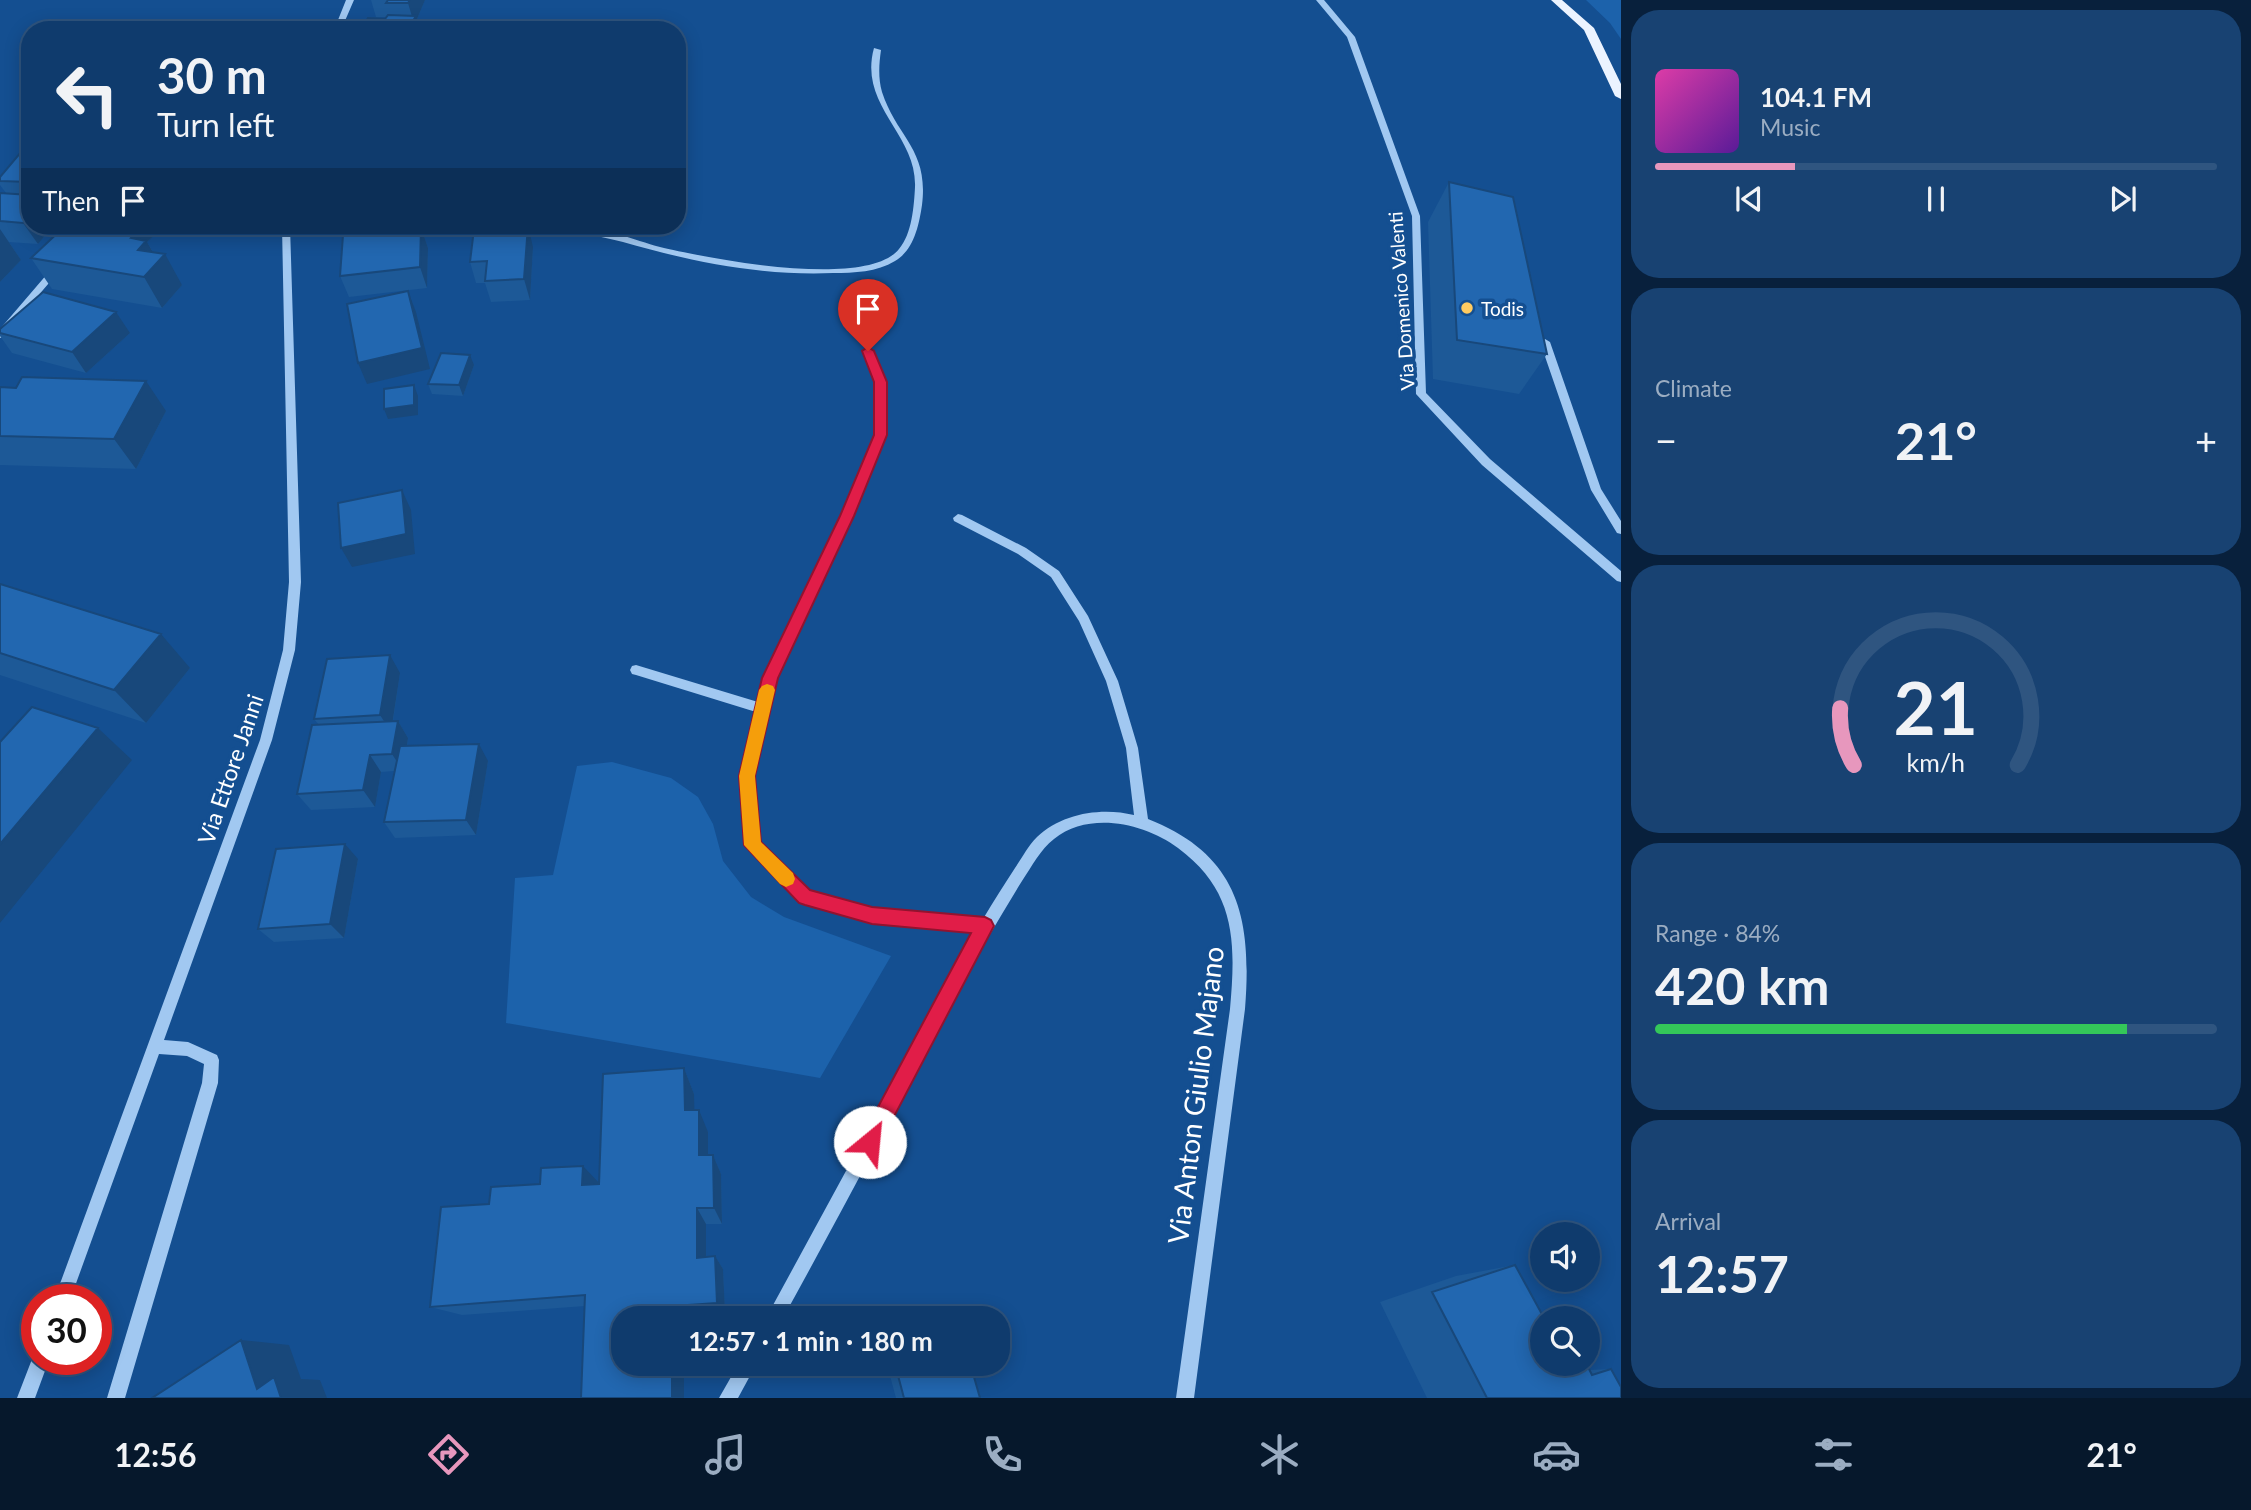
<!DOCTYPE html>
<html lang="en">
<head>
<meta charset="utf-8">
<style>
  :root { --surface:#0f3b6d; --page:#184272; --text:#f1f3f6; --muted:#9badc2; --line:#2f5580; --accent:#e797bd }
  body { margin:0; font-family:Lato,sans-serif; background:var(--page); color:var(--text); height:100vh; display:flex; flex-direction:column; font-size:26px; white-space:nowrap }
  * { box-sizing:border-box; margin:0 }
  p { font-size:23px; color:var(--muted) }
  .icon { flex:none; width:38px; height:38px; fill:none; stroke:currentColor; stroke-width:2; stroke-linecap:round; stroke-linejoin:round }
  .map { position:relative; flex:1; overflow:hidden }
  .drawer { display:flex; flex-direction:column; gap:10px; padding:10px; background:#08203c; width:630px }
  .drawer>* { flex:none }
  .hud { position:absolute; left:21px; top:21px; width:665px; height:214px; border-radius:28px; box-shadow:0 4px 18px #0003,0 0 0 2px var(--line); background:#0f3b6d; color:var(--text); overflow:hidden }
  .tools { position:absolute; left:1530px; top:1222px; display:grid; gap:14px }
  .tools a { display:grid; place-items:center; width:70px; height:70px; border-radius:50%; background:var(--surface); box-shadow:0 4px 18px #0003,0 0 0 2px var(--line); font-size:35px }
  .speed { position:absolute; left:21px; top:1284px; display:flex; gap:14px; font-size:35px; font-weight:700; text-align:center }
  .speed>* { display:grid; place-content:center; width:91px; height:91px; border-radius:50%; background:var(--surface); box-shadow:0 4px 18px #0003,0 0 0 2px var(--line); line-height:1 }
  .speed .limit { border:10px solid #d22; background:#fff; color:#111 }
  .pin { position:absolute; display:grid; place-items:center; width:60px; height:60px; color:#fff; margin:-72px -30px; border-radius:50% 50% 50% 0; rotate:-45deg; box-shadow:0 0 7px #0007 }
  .pin .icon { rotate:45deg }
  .me { position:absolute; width:77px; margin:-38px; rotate:28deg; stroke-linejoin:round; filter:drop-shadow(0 0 5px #0008) }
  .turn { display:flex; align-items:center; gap:24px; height:147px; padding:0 21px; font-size:32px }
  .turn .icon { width:91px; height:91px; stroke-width:2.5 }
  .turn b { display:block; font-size:49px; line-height:60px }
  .then { display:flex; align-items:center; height:66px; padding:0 21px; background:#0003; gap:14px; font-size:26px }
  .big { font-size:52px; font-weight:700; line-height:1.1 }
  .drawer .card { flex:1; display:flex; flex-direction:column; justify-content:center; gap:10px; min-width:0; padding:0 24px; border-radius:28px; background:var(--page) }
  .drawer .dial { align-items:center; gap:0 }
  .dial svg { height:182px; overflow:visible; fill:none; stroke:var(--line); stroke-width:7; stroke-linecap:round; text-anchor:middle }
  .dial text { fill:var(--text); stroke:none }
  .song { display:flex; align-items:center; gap:21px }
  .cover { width:84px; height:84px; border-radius:10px; background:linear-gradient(135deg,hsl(320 70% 55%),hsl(270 70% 35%)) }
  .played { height:7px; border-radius:4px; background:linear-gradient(90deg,var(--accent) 25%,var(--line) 25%) }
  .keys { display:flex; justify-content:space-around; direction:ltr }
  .heat { display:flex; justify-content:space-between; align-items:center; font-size:38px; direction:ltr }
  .charge { height:10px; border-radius:5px; background:linear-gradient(90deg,#34c759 84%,var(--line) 0) }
  .trip { position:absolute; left:611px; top:1306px; width:399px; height:70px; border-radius:28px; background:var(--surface); box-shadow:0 4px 18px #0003,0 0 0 2px var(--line); font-weight:700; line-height:70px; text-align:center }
  .tab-bar { display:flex; height:112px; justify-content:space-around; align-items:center; background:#06182c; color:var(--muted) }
  .tab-bar .icon { width:49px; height:49px }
  .tab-bar .on { color:var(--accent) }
  .tab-bar b { font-size:32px; color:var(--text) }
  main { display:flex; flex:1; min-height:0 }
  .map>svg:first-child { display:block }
</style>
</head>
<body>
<main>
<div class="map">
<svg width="1621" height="1398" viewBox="0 0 1621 1398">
  <rect width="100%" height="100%" fill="#144f91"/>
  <path fill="#1c62ab" d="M1586,0H1621V39L1610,23Z
    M612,762L671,778L698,797L713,824L723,861L751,897L784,917L891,956L820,1078L506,1023L515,878L553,875L577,766Z"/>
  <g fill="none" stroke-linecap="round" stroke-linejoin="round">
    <path fill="#a1c8f1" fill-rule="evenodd" d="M346,0H354L341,30H333L335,27L328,30H318L338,20Z
      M1316,0H1324L1355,37L1420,216L1426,393L1490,459L1621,571V582L1617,581L1482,465L1416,394L1412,216L1347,37Z
      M874,48L881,50C879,64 878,78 882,92C897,138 929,149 922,205C919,225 914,250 895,261C877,272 854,273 833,273C762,276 692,262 623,242C607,238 586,235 573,226C599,225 634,240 660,247C707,258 866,290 899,249C912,234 914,206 915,187C917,134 858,106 874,48Z
      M282,226H290L301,582L295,650L272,740L164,1040L188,1042L217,1055L219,1060L218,1083L125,1398H107L202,1083L204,1064L187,1056L159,1054L70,1300H54L260,740L283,650L289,582Z
      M57,265L62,268L60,270L3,337L0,338V329L54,266Z
      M1545,339L1550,342L1601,489L1621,521V534L1617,533L1591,490L1540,342Z
      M868,348L873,351L886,382V435L852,516L776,678L753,776L758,842L809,892L872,909L983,919C993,902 1004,885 1015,868C1022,858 1028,846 1037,837C1062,813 1102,807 1134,815L1126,748L1106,681L1079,621L1051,577L1018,554L954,521L953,518L958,514L962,515L1026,548L1059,571L1088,616L1118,681L1138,748L1148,819C1240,855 1252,920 1245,1009L1194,1398H1176L1230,1009C1236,942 1236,891 1178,848C1144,823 1089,811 1054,839C1040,850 1032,866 1022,881C999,918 977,956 956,995C899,1103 842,1211 783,1318H766L976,932L872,923L805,903L800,902L747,849L745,845L741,776L756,712L636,675L632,674L630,670L632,666L636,665L758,702L764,678L842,516L876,435V382L863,351Z
      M37,1353V1360H49L35,1398H17L34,1354Z
      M739,1363H757L738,1398H719Z"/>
    <path fill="#ebf3ff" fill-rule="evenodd" d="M1551,0H1562L1594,28L1621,84V99L1615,96L1584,30Z"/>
  </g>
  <path fill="#1d5997" d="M371,0H425L417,19L419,26L386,17H376Z
    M30,152V226H53L38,244L9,242L21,260L0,282V193H6L0,185V177Z
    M1449,182L1547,354L1519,394L1433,379L1428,222Z
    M65,226H164L147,242L153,252L182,285L162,308L52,289L31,258Z
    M421,227L428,248L427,288L349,297L340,276Z
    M533,247L530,300L491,302L485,283H476L470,262Z
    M0,329L130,333L86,373L12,353L0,336Z
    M474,365L463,396L432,394L428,384Z
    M0,387L16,388L166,411L136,469L0,465Z
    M0,584L190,668L146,723L0,675Z
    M400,673L393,721H398L408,738L407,746L488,761L476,835L395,838L384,822L394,771L381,772L375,807L311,810L297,794L319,725L314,719Z
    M358,859L344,938L274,942L258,929Z
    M684,1068L694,1094V1110L708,1132V1155H713L721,1174L722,1224H706V1257L715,1256L723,1269L725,1312L699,1314L700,1370L684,1372V1398H581L585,1306L462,1315L430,1307L489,1204L599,1183Z
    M1515,1265L1542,1315L1558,1313L1589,1370L1611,1369L1621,1398H1427L1380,1302L1456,1276Z
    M896,1368L980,1398H896L889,1372Z"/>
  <path fill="#18487b" d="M410,0H425L417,19L419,26L417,30H408L413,20L408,3Z
    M30,216V226H53L38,244L23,223Z
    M129,226H164L147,242L158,261L165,254L182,285L162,308L144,277L131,238L134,235Z
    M528,226L533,247L530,300L524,279Z
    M421,227L428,248L427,288L420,267Z
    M0,229L21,260L0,282Z
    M408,291L416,312L430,369L367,384L358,363Z
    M116,312L130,333L86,373L72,352Z
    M470,355L474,365L463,396L459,385Z
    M146,381L166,411L136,469L114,439Z
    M414,385L418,396V415L388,419L384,409Z
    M402,490L411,510L415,554L352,567L341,548Z
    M161,634L190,668L146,723L114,690Z
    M390,655L400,673L391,732L380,715Z
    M398,721L408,738L403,771L392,754Z
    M98,728L132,760L0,923V844Z
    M479,744L488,761L476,835L466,820Z
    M370,755L381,772L375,807L363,790Z
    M345,844L358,859L344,938L330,924Z
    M684,1068L694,1094L695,1133L685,1110Z
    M699,1110L708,1132V1175L699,1155Z
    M713,1155L721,1174L722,1224L714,1208Z
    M583,1166L601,1185H582Z
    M697,1208L706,1224V1270L697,1258Z
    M715,1256L723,1269L725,1312L717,1303Z
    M689,1305L699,1314V1318H689Z
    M241,1340L289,1345L301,1379L320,1380L327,1398H281L257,1389Z
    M689,1363H700V1370L689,1367Z
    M672,1369L684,1372V1398H672Z"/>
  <path fill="#2267b0" stroke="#18487b" stroke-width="2" d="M388,0H410L408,3H386Z
    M388,15L416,16L408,29L383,25L379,30L361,29L368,18L385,19Z
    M383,25L413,30H379Z
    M186,27L247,30H184Z
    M475,27L486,30H471Z
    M21,152H30V182L0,181V177Z
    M1449,182L1513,197L1547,354L1457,340Z
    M0,193L30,195V216L23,223L0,221Z
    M65,226H116L139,230L131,238L146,241L138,250L165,254L144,277L31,258Z
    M528,226L524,279L485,281L487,261L470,262L474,229Z
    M421,227L420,267L340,276L343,235Z
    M408,291L422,348L358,363L347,304Z
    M43,292L116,312L72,352L0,333V329Z
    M441,353L470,355L459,385L428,384Z
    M22,377L146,381L114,439L0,436V387L16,388Z
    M414,385V405L384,409V389Z
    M402,490L406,534L341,548L338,503Z
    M0,584L161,634L114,690L0,653Z
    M390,655L380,715L314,719L327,659Z
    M32,707L98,728L0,844V742Z
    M398,721L392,754L370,755L363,790L297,794L312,725Z
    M479,744L466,820L384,822L400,746Z
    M345,844L330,924L258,929L276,849Z
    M684,1068L685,1110H699V1155H713L714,1208H697V1258L715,1256L717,1303L689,1305V1318H623V1363H689V1367L672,1369V1398H581L585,1295L430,1307L441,1207L489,1204L491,1187L540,1184L541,1168L583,1166L582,1185L599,1184L603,1074Z
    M1515,1265L1544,1318L1558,1313L1560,1318H1542V1363H1586L1592,1375L1611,1369L1621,1387V1398H1487L1432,1292Z
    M241,1340L257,1389L274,1377L281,1398H152Z
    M913,1363H970L980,1398H904L896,1368Z"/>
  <path fill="#e11d48" stroke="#92132f" stroke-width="2" d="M868,347L874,351L887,382V435L854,516L778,678L755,776L761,842L810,890L872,907L985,917L991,920L994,926L877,1149L870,1152L863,1149L860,1142L863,1135L971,933L872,924L805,905L799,903L744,845L739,776L762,678L840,516L874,435V382L862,351Z"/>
  <path fill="#f59e0b" d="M767,684L773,686L775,690L755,776L761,842L793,873L795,879L793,884L786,887L780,884L744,845L739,776L759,690L762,686Z"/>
  <circle fill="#ffcb61" stroke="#144f91" stroke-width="2.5" cx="1467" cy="308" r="7"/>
  <g text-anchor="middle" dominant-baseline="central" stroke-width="7" stroke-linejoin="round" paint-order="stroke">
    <g font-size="19" fill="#fff" stroke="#144f91">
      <text transform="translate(1401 301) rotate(-94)">Via Domenico Valenti</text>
    </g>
    <g font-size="19" fill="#fff" stroke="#144f91" text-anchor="start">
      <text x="1481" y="308">Todis</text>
    </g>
    <g font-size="23" fill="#fff" stroke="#144f91">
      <text transform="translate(230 769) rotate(-71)">Via Ettore Janni</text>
    </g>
    <g font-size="28" fill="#fff" stroke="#144f91">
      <text transform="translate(1195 1095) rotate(-83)">Via Anton Giulio Majano</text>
    </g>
  </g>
</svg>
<div class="tools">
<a><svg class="icon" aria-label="sound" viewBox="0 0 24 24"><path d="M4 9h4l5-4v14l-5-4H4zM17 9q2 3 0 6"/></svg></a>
<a><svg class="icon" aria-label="search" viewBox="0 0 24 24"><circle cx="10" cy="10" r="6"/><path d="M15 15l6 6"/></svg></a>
</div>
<div class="speed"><div class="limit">30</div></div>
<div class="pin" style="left:868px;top:351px;background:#d93025"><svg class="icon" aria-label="arrive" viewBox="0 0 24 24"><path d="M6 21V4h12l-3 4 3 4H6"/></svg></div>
<svg class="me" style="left:870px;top:1142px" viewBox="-20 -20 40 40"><circle r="19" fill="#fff"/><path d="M0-13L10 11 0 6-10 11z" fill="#e11d48"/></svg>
<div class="trip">12:57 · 1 min · 180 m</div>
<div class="hud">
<div class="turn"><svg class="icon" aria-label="left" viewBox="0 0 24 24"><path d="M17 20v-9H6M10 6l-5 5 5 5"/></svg><div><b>30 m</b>Turn left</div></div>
<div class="then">Then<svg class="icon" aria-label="arrive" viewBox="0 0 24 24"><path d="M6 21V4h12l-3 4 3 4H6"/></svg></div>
</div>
</div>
<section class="drawer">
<div class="card">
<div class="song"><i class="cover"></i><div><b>104.1 FM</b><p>Music</p></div></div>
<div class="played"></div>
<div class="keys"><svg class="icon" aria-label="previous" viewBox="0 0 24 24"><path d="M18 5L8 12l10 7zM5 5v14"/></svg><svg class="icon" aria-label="pause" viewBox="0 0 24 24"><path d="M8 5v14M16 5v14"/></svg><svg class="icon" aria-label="next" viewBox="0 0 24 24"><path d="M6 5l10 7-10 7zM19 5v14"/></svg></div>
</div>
<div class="card"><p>Climate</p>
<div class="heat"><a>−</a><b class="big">21°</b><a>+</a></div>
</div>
<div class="card dial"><svg viewBox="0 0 100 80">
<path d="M14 69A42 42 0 1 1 86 69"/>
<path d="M14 69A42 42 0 0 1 8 44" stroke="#e797bd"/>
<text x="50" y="56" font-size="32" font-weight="700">21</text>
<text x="50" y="72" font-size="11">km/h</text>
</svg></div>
<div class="card"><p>Range · 84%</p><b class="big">420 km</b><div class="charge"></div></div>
<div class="card"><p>Arrival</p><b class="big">12:57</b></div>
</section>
</main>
<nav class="tab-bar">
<b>12:56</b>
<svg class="icon on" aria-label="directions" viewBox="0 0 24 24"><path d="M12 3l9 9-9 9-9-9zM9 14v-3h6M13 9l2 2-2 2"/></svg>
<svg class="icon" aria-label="music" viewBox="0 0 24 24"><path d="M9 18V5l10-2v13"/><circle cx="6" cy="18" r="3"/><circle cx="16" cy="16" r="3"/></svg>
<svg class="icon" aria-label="phone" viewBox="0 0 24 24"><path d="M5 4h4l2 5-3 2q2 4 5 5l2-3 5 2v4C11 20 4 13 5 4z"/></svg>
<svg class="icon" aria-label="climate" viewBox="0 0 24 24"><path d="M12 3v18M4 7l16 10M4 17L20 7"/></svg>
<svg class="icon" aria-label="car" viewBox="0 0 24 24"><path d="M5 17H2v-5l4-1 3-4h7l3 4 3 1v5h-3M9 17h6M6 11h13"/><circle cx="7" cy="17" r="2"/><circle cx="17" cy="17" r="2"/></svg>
<svg class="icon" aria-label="filters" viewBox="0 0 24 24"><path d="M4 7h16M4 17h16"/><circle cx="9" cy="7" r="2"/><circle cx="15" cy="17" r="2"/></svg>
<b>21°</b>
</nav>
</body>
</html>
